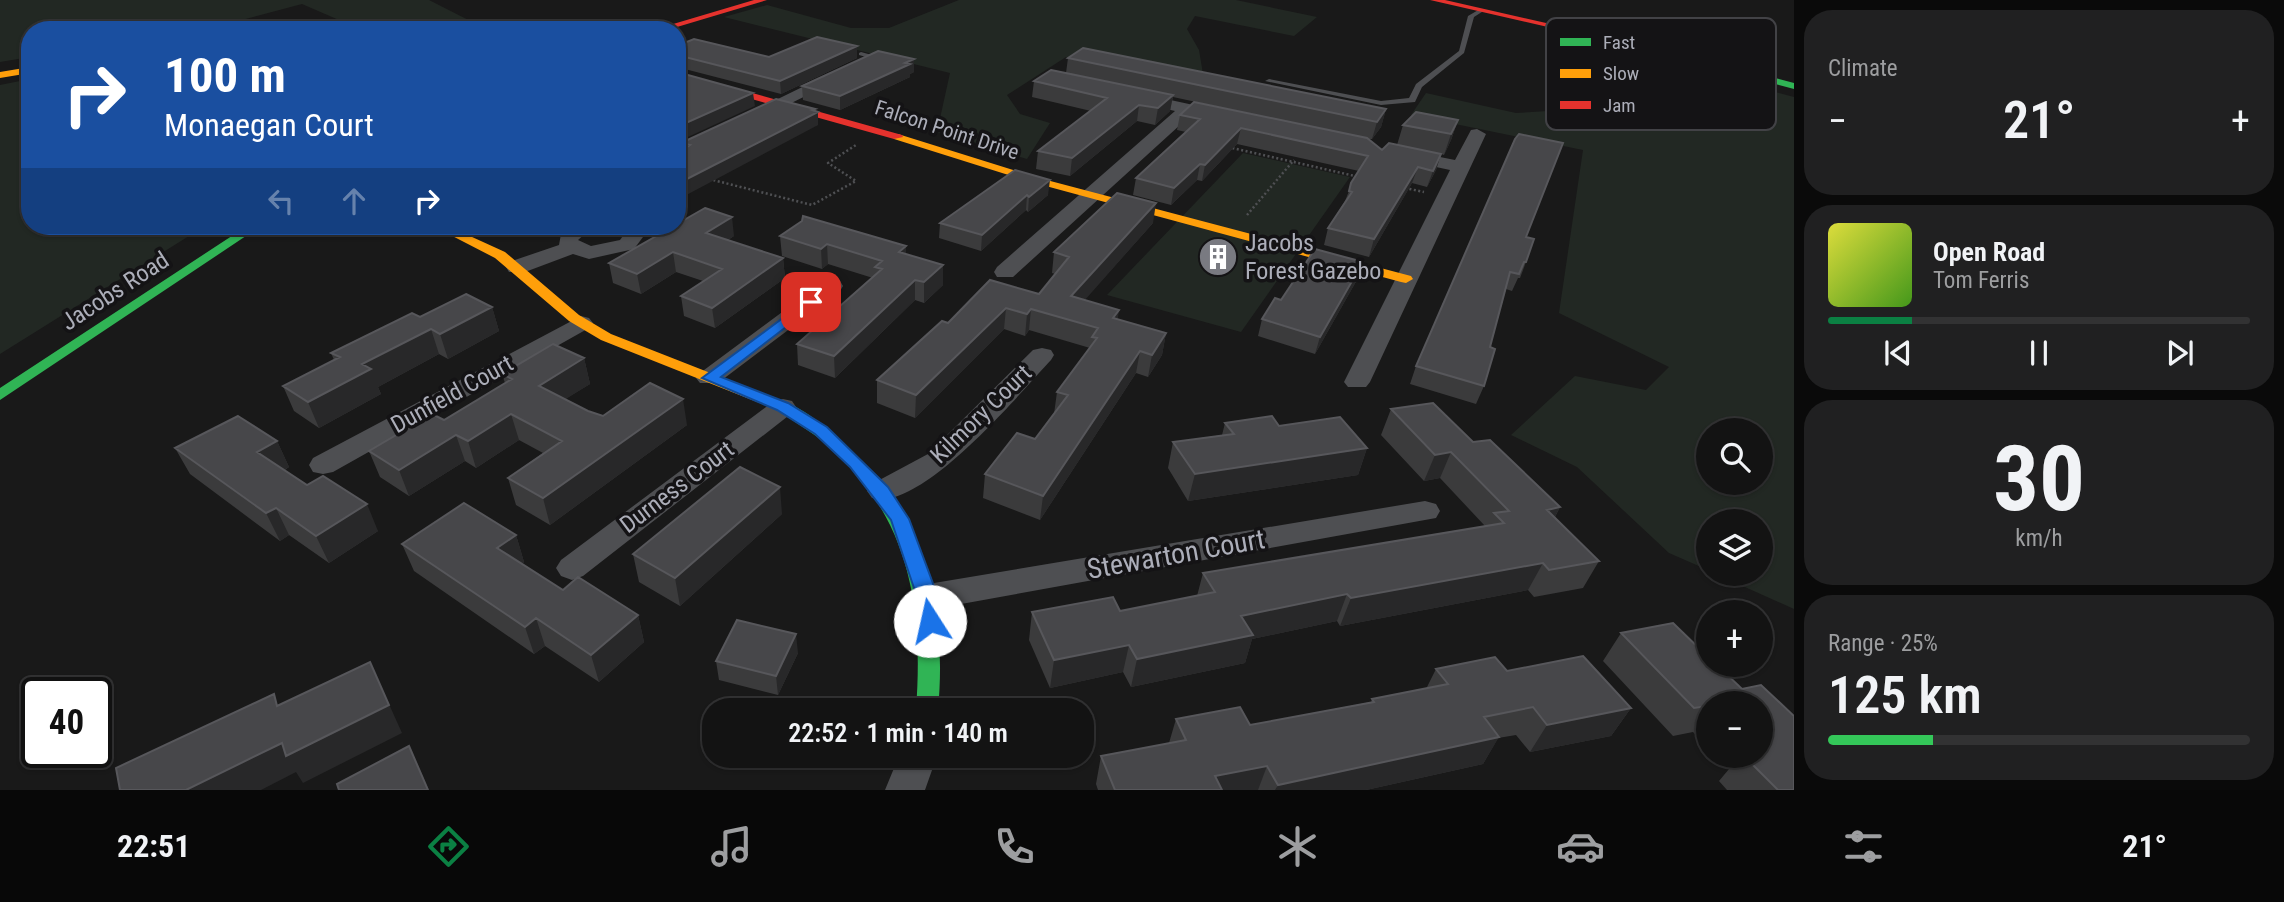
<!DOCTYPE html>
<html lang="en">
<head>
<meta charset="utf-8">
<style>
  :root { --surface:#131313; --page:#202021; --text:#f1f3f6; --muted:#9d9ea0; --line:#323233; --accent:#0b8043 }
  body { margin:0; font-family:"Roboto Condensed",sans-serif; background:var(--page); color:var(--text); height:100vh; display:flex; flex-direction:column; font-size:26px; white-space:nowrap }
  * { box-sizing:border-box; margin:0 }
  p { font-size:23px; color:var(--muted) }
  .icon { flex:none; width:38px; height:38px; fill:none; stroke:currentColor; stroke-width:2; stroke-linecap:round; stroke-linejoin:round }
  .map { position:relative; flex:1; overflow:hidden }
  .panel { display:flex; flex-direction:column; gap:10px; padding:10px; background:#0a0a0a; width:490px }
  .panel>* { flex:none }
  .guide { position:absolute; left:21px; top:21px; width:665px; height:214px; border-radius:28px; box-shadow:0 2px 5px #0004,0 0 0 2px var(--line); background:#1a4fa0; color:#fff; overflow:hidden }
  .buttons { position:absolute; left:1696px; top:418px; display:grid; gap:14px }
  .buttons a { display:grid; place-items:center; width:77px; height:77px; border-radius:50%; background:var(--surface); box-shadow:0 2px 5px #0004,0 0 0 2px var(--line); font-size:35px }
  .speed { position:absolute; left:21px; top:677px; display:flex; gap:14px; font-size:35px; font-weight:700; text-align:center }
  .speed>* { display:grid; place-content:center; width:91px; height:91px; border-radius:50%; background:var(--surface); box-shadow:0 2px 5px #0004,0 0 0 2px var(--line); line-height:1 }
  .speed .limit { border:4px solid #111; border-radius:10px; background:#fff; color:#111 }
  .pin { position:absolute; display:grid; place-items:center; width:60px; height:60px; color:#fff; margin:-30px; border-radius:14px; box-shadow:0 4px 10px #0006 }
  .me { position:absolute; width:77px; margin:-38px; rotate:350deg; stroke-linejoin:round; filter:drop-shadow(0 0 5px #0008) }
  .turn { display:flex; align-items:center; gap:24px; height:147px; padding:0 28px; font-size:32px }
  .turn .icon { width:91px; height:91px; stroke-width:2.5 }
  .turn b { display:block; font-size:49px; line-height:60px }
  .lanes { display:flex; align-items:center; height:66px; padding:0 28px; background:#0003; justify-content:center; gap:35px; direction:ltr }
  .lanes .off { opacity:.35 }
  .big { font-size:52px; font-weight:600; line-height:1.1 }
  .panel .widget { flex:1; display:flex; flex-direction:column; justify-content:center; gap:10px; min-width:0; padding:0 24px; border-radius:28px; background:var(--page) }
  .panel .dial { align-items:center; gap:0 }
  .dial b { font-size:91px; line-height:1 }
  .song { display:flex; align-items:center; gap:21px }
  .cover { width:84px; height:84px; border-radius:10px; background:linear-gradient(135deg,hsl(60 70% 55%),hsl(100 70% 35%)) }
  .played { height:7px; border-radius:4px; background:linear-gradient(90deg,var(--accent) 20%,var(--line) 20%) }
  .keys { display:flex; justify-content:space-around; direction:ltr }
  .heat { display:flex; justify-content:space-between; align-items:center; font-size:38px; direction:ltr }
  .charge { height:10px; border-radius:5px; background:linear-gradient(90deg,#34c759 25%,var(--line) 0) }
  .trip { position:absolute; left:702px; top:698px; width:392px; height:70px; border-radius:28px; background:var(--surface); box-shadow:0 2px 5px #0004,0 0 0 2px var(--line); font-weight:600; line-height:70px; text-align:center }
  .tab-bar { display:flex; height:112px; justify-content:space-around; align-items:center; background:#080808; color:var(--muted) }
  .tab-bar .icon { width:49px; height:49px }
  .tab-bar .current { color:var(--accent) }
  .tab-bar b { font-size:32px; color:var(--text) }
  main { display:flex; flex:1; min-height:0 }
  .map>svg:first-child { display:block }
</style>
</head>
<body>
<main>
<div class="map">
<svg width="1794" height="790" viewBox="0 0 1794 790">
  <rect width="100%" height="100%" fill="#191919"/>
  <path fill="#222823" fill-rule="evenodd" d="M0,0H429L488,30H362L302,4L238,21L190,30H30V57L0,62Z
    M959,0H1236L1317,17L1294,36L1195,16L1187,29L1199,50L1203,74L1188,77L1066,57L1007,95L1020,114L1050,123L1027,159L937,132L950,73L724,17L767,5L851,28H889Z
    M1601,46L1794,97V609L1716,574H1760V522H1708V570L1669,553L1577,467L1511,435L1575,376L1646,390L1669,367L1559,313L1583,150L1411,115L1426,93L1516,113L1564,110ZM1708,430H1760V483H1708Z
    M30,79V226H205L0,354V85Z
    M1243,153L1350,177L1241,332L1107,295Z"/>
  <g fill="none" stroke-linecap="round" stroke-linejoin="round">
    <path stroke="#4f5053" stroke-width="2.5" stroke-dasharray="2 2.5" stroke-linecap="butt" d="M1228,147L1359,177
      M709,179L812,205L856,181L828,163L856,145
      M1405,188L1424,192
      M1247,215L1294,160"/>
    <path fill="#4e4f52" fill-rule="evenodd" d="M1480,9L1485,10L1474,17L1464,53L1422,87L1415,102L1381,105L1265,81L1269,79L1381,101L1409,98L1416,84L1459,51L1468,16Z
      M861,52L886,59L887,60L884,62L859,55V53Z"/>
    <path fill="#4e4f52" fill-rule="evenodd" d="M833,72L838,74V80L763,117L757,118L749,113Z
      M1138,93L1226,112L1228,116L1220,121L1191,115L1013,277H997L994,272L997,267L1175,111L1132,101V95Z
      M1477,129L1486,134L1370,382L1366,387H1348L1344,382L1450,170L1399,159L1396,155L1405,150L1455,160L1471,130Z
      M570,226H594L578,240L591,246L620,240L625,233L621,226H641L646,233L634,249L589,259L573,254L525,272H509L506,267L509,262L559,245L561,234Z
      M832,279L840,281L843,286L840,291L718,383H700L696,378L700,373L824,281Z
      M581,316L589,318L593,323L589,328L333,472L323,474L313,472L309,465L313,458Z
      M1042,348L1051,350L1054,355L1051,360C1018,395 921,512 872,498L867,491L872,484L928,454L1033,350Z
      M783,399L792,401L796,407L792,413L583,576L572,580L561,576L556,568L561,560L774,401Z
      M1425,501L1436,504L1440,511L1436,518L928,610L916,606L911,597L916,588L928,584Z
      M899,756H937L925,790H885Z"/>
    <path fill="#30b455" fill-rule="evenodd" d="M1639,42L1794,83V89L1636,47V43Z
      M247,226H261L0,400V388Z
      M781,401C801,406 824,426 839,439C922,512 948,603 938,710H916C924,600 908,508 816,436C803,427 789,418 775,409L773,406Z"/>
    <path fill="#ff9f0a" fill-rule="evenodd" d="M30,67V73L0,78V72Z
      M898,134L1039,178L1411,276L1413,279L1406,283L1401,282L1031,182L894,139L893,137Z
      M433,226H448L505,252L579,315L611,334L787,403L789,406L787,409H775L601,340L569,321L495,258Z"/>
    <path fill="#e5322d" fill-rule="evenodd" d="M754,0H767L667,30H653Z
      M1430,0H1445L1643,45L1639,48Z
      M282,21L308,30H295L282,26L238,30Z
      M677,72L902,135L903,137L894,139L677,78Z"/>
  </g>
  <path fill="#3b3b3c" d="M677,46L769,57L857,46V58L781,94L677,67Z
    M1068,58L1386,109L1381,127L1372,139H1368L1382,150L1397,145L1403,125L1458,120L1451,140L1444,155L1441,154L1436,170L1427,187L1412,183L1369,257L1324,245L1328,228L1345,201L1349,191L1359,171L1237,144L1202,181L1197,180L1171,205L1133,195L1136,178L1186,132L1177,130L1180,115L1304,125L1173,97L1170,111L1155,125L1137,121L1070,176L1036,169L1038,151L1091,111L1032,97L1034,81L1066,73Z
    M914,72L910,74V77L840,110L803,100L802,86Z
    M815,109V111L818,112V125L682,151L681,143Z
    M1015,170L1048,195L1028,212L1026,210L981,251L939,238L940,223Z
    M1153,223L1084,300L1118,320L1166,333L1162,355L1148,377L1136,373L1040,520L983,498L985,474L1035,439L1054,414L1057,392L1090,348L1029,330L1025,336L1004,329L915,418L877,403V380L948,323L1039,294L1055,274L1052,273L1054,252Z
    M734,236L728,240L783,258L785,278L715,328L684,316L681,296L703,281L676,272L641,294L613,283L609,263Z
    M780,236L906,254L943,285L924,303L915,300L835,378L798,365L797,344L873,278L828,264L822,269L782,256Z
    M1526,237V262L1520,278H1518L1512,291L1506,289L1490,347L1484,386L1476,404L1410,384L1416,366Z
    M1363,262L1358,278L1315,354L1258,336L1262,319L1281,300Z
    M492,307L499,331L448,359L439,354L378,387L381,394L319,428L294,411L283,386L334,360L331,353L420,317Z
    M584,358L590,384L565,399L588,411L603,416L687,425L550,525L516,505L508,478L543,453L519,440L476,468L465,461L409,496L380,477L369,451L444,420L505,383L502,374Z
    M1391,409L1473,442L1560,507L1555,517L1599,561L1583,588L1534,597L1528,590L1340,626L1337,621L1252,639L1245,663L1131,687L1123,672L1050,688L1029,640L1032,612L1120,611L1197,596L1203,573L1485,526L1440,478L1424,481L1381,435Z
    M1225,423L1279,426L1367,448L1358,475L1188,501L1168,468L1173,442L1222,435Z
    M277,441L289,467L285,470L378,531L329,563L289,535L280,541L190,474L175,448Z
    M782,514L680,606L639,582L633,554Z
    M516,535L524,562L522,564L563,590L638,615L644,642L599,682L545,646L534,654L414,571L402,544Z
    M1673,623L1708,657V665H1717L1742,689L1761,685L1794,716V790H1727L1719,781L1729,769L1717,756H1760V704H1708V747L1693,732L1673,736L1603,661L1621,633Z
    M798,653L778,695L719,680L716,661Z
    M1436,669L1507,671L1631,708L1611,736L1530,752L1516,735L1498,738L1483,764L1366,790H1098L1096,784L1101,756L1169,743L1176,719L1250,725L1371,702L1372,699L1426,689Z"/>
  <path fill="#282829" d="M857,46V58L781,94L780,81Z
    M914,59V72L910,74V77L840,110V96Z
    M753,93L755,106L677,142V127Z
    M1173,95L1170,111L1155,125L1158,108Z
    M1139,105L1137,121L1070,176L1072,158Z
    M815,109V113L818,112V125L677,200V184Z
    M1386,109L1381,127L1372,139L1377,122Z
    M1458,120L1451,140L1444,155L1451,134Z
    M1241,128L1237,144L1202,181L1205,165Z
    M1441,154L1436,170L1427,187L1433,171Z
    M1200,164L1197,180L1171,205L1174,188Z
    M1418,167L1412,183L1369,257L1374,239Z
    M1050,180L1048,195L1028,212L1029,197Z
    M1027,195L1026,210L981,251L982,235Z
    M1156,203L1153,223L1069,318L1071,296Z
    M732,217L734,236L708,252L706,233Z
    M827,244L828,264L822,269L821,249Z
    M906,246V266L899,252Z
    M673,252L676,272L641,294L637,274Z
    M783,258L785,278L715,328L712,308Z
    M1363,262L1358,278L1315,354L1320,337Z
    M943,265V285L924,303V282Z
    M915,280V300L835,378L834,356Z
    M492,307L499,331L448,359L440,334Z
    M1006,308L1004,329L915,418L916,395Z
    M1031,309L1029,330L1025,336L1027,314Z
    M1119,310L1116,332L1113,318Z
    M431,329L439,354L378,387L381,394L319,428L308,402L362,364Z
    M1166,333L1162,355L1148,377L1152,355Z
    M1140,351L1136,373L1040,520L1043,496Z
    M584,358L590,384L545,412L539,386Z
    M683,399L687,425L550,525L543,498Z
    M511,414L519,440L476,468L468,441Z
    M456,435L465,461L409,496L399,470Z
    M277,441L289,467L270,478L257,452Z
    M1367,448L1358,475L1188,501L1195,474Z
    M1451,452L1440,478L1424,481L1435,455Z
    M780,487L782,514L680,606L675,578Z
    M367,504L378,531L329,563L316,536Z
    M1560,507L1546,534L1547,510Z
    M276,508L289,535L280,541L266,513Z
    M516,535L524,562L506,576L497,548Z
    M1543,563L1528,590L1340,626L1351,598Z
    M1347,594L1337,621L1252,639L1245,663L1131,687L1137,659L1241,616Z
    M638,615L644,642L599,682L591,655Z
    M536,618L545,646L534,654L525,627Z
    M796,634L798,653L778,695L776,676Z
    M1129,645L1123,672L1050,688L1054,660Z
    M370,662L402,733L303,783L296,772L261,790H186Z
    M1631,708L1611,736L1530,752L1547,725Z
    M1499,737L1483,764L1366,790H1275L1278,785Z
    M409,746L422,774L429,790H428Z
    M1267,766L1258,790H1211L1215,776Z"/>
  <path fill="#47474a" stroke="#57575b" stroke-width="2" d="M817,37L857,46L780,81L677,55V46L694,39L769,57Z
    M1083,48L1386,109L1377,122L1068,58Z
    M878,51L914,59L905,63L910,64L840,96L802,86Z
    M1051,70L1173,95L1158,108L1139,105L1072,158L1038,151L1107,98L1034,81Z
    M677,72L753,93L677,127V97L684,94L677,92Z
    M776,99L815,109L812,110L818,112L677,184V154L690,145L681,143Z
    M1194,102L1367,138L1382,150L1389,143L1441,154L1433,171L1418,167L1374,239L1328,228L1352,192L1349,191L1351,183L1368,156L1241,128L1205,165L1200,164L1174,188L1136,178L1200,119L1180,115Z
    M1416,112L1458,120L1451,134L1403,125Z
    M1519,134L1563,143L1526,237L1534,239L1526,262H1524L1519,274L1510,272L1490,347L1495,349L1484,386L1416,366L1515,139Z
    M1015,170L1050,180L1029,197L1027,195L982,235L940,223Z
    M1117,193L1156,203L1071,296L1119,310L1113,318L1166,333L1152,355L1140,351L1043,496L985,474L1017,433L1035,439L1068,395L1057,392L1097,338L1092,337L1098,328L1031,309L1027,314L1006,308L916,395L877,380L942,321L948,323L990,280L1039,294L1069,257L1054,252Z
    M705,208L732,217L706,233L783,258L712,308L681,296L722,269L673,252L637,274L609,263L674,226H677V224Z
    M803,216L906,246L899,252L943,265L924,282L915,280L834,356L797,344L882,269L875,267L882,261L827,244L821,249L780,236L802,221Z
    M1315,249L1363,262L1320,337L1262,319L1275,298L1281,300Z
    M466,294L492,307L440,334L431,329L362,364L371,369L308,402L283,386L340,357L331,353L412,313L420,317Z
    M553,344L584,358L539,386L588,411L603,416L650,383L683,399L543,498L508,478L562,441L511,414L468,441L456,435L399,470L369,451L432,414L444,420L512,379L502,374Z
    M1433,403L1473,442L1490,440L1560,507L1547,510L1599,561L1549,570L1543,563L1351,598L1347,594L1241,616L1253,635L1137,659L1129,645L1054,660L1032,612L1113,597L1120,611L1215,592L1203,573L1504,523L1494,513L1509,511L1451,452L1435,455L1391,409Z
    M238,416L277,441L257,452L307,485L323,476L367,504L316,536L276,508L266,513L175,448Z
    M1272,416L1279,426L1340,417L1367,448L1195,474L1173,442L1234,434L1225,423Z
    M740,467L780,487L675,578L633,554Z
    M464,503L516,535L497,548L563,590L578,577L638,615L591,655L536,618L525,627L402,544Z
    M737,620L796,634L776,676L716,661Z
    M1673,623L1708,657V665H1717L1742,689L1761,685L1794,716V790H1778L1744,756H1760V704H1708V706L1694,708L1621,633Z
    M1583,656L1631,708L1547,725L1533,707L1484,717L1499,737L1278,785L1267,766L1215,776L1222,790H1115L1101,756L1186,740L1176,719L1240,707L1250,725L1374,702L1372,699L1448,684L1436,669L1495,657L1507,671Z
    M370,662L389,705L286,756L282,743L186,790H120L116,768L274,694L277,706Z
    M409,746L428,790H339L337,784Z"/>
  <path fill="#1a73e8" stroke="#114b97" stroke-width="2" d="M811,297L818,302L816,304L721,377L788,403L827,427L888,487L909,519L938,597L941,621L938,627H923L917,597L891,520L850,467L815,434L777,410L702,378Z"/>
  <defs>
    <g id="building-disc" transform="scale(2.0125)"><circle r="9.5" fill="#797a81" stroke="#141315"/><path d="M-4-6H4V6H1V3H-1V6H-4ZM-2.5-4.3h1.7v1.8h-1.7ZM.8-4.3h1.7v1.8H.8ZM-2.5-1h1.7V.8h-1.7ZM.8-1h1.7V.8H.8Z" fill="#fff"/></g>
  </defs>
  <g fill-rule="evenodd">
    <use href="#building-disc" x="1218" y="257"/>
  </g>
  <g text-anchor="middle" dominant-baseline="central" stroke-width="7" stroke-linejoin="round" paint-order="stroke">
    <g font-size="21" fill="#acaeb9" stroke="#141315">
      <text transform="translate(947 130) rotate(18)">Falcon Point Drive</text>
    </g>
    <g font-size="24" fill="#acaeb9" stroke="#141315" text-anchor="start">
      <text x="1245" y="243">Jacobs<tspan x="1245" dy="28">Forest Gazebo</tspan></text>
    </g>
    <g font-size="24" fill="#acaeb9" stroke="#141315">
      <text transform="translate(115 291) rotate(-33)">Jacobs Road</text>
      <text transform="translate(452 394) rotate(-29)">Dunfield Court</text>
      <text transform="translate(981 414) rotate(-44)">Kilmory Court</text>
      <text transform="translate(677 487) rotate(-37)">Durness Court</text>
    </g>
    <g font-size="28" fill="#acaeb9" stroke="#141315">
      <text transform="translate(1176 554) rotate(-10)">Stewarton Court</text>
    </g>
  </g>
  <rect x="1546" y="18" width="230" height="112" rx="10" fill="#141315" stroke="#424246" stroke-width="2"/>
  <rect x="1560" y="38" width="31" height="8" fill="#30b455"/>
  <rect x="1560" y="69" width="31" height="9" fill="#ff9f0a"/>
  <rect x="1560" y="101" width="31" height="8" fill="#e5322d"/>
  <g font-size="19" fill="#acaeb9">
    <text x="1603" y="49">Fast</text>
    <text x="1603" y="80">Slow</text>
    <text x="1603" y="112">Jam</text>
  </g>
</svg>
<div class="buttons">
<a><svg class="icon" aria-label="search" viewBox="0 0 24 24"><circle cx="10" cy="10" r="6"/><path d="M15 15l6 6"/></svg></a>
<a><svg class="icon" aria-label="layers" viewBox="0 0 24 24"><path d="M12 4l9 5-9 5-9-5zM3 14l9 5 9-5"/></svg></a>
<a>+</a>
<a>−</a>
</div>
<div class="speed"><div class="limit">40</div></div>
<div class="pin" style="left:811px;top:302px;background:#d93025"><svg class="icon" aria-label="arrive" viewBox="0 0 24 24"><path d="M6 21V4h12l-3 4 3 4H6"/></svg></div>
<svg class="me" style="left:930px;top:621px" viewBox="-20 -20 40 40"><circle r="19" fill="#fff"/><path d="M0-13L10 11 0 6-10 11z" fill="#1a73e8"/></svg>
<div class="trip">22:52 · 1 min · 140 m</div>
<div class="guide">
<div class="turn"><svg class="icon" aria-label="right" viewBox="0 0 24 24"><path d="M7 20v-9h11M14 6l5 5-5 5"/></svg><div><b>100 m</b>Monaegan Court</div></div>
<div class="lanes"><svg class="icon off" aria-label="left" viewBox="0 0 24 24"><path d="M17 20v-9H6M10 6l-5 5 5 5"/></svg><svg class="icon off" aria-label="ahead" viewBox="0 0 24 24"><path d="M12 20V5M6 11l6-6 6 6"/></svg><svg class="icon" aria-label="right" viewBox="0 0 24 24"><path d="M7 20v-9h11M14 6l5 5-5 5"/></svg></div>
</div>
</div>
<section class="panel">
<div class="widget"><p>Climate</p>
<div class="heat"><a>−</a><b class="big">21°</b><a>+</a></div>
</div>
<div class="widget">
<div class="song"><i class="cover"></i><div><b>Open Road</b><p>Tom Ferris</p></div></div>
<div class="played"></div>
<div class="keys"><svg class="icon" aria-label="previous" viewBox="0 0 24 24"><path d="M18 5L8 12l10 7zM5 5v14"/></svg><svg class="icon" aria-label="pause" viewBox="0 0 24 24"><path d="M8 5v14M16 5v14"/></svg><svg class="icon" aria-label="next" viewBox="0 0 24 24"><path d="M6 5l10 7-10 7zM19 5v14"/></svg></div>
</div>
<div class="widget dial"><b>30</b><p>km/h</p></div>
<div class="widget"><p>Range · 25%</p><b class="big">125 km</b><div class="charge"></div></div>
</section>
</main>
<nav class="tab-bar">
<b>22:51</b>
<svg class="icon current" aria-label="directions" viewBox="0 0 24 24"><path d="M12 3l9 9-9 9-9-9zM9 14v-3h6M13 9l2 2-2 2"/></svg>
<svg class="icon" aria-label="music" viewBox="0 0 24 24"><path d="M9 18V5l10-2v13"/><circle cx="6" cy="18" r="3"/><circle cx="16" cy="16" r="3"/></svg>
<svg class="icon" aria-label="phone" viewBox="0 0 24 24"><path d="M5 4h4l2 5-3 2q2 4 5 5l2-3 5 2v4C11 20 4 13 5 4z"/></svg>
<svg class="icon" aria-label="climate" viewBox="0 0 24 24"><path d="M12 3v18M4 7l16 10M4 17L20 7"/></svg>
<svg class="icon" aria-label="car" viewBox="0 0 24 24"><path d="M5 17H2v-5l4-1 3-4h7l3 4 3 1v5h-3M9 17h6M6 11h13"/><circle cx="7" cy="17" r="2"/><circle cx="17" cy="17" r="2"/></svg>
<svg class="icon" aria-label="filters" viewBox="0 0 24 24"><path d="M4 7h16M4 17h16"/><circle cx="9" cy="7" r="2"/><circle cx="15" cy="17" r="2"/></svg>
<b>21°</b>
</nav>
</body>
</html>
